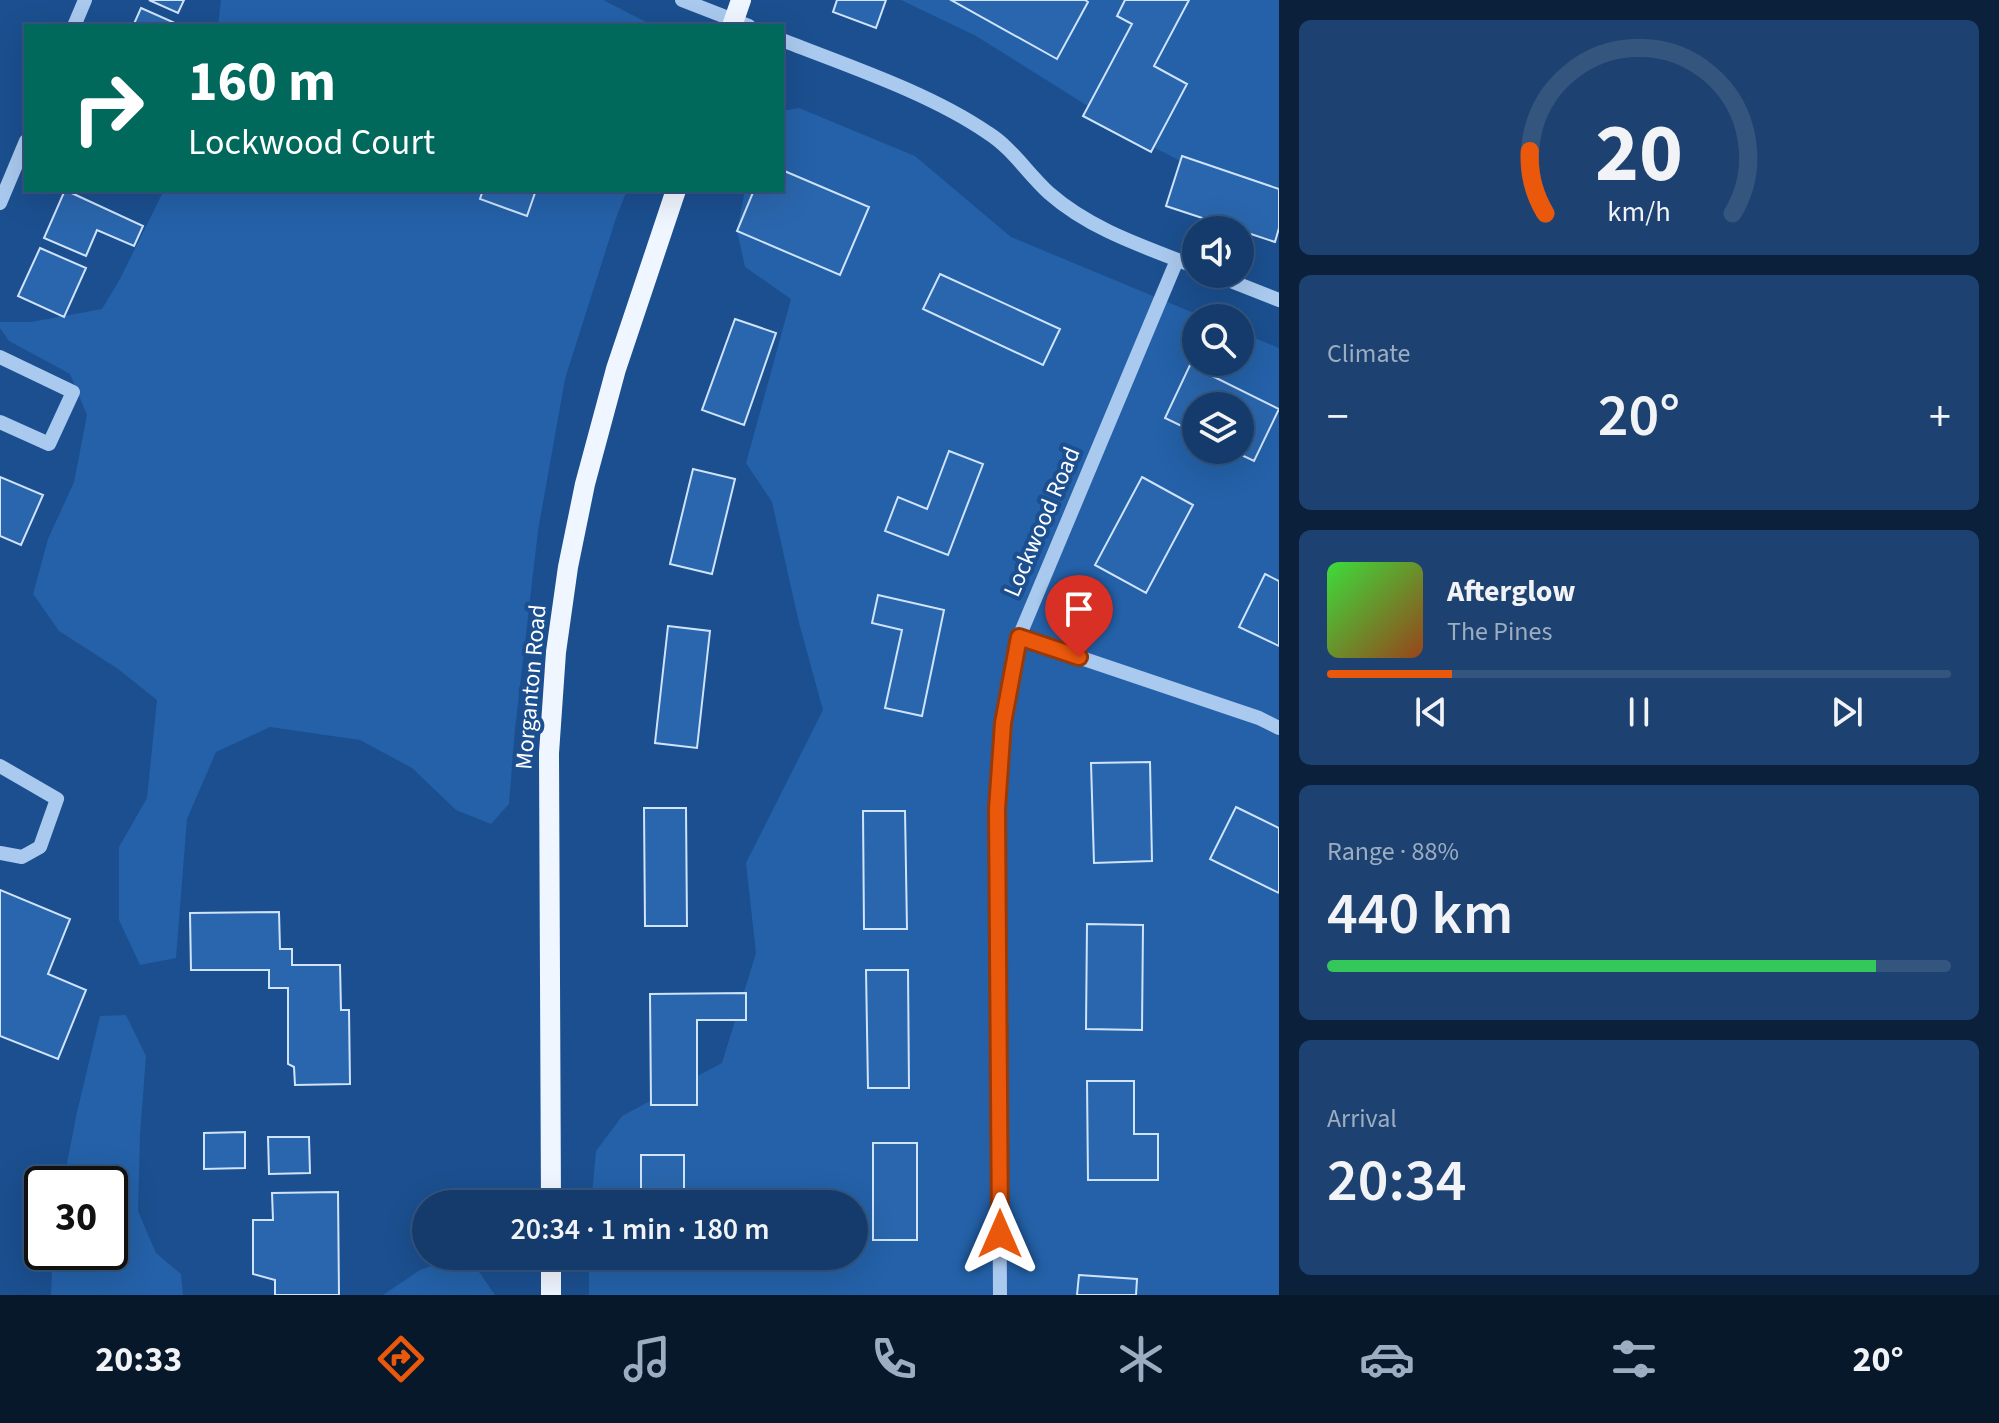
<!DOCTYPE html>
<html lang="en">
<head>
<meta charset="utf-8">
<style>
  :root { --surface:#143b6b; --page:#1d4271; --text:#f1f3f6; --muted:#9dadc1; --line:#33557e; --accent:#ea580c }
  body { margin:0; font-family:"Source Sans 3",sans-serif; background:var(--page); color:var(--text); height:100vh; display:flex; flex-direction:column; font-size:30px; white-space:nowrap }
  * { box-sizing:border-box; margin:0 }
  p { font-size:26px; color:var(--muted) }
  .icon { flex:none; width:44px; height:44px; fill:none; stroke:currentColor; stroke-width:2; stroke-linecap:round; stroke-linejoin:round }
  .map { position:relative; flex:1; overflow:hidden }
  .drawer { display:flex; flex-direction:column; gap:20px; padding:20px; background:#0b203b; width:720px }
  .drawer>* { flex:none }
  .banner { position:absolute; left:24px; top:24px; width:760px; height:168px; border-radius:0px; box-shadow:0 8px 32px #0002,0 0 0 2px var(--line); background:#00695c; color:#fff; overflow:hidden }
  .tools { position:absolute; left:1182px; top:216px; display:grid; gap:16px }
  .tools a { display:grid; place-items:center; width:72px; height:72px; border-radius:50%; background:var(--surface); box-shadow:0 8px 32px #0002,0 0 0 2px var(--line); font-size:40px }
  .speed { position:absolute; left:24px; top:1166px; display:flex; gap:16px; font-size:40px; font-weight:700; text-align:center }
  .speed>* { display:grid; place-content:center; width:104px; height:104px; border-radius:50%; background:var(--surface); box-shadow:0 8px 32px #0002,0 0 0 2px var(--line); line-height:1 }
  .speed .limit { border:4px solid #111; border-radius:12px; background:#fff; color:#111 }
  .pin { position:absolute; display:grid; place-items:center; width:68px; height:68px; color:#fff; margin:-82px -34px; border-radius:50% 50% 50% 0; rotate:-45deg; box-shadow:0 0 8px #0007 }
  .pin .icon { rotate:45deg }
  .me { position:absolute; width:88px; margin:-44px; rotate:0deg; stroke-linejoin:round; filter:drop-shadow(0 0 6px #0008) }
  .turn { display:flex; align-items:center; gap:28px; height:168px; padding:0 32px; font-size:36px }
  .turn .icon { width:104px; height:104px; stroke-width:2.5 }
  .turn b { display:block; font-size:56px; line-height:68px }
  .big { font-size:60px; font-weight:600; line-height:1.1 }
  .drawer .card { flex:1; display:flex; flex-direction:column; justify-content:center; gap:12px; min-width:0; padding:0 28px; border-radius:12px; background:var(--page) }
  .drawer .dial { align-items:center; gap:0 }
  .dial svg { height:208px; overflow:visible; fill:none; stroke:var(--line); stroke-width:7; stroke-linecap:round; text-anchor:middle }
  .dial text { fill:var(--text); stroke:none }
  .song { display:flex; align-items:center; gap:24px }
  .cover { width:96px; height:96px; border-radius:12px; background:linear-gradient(135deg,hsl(120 70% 55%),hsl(20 70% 35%)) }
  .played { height:8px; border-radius:4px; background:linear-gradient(90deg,var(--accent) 20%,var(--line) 20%) }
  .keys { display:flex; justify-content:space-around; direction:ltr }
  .heat { display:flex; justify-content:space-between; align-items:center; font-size:44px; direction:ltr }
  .charge { height:12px; border-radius:6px; background:linear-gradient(90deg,#34c759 88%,var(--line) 0) }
  .trip { position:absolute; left:412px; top:1190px; width:456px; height:80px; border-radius:40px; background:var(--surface); box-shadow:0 8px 32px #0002,0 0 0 2px var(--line); font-weight:600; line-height:80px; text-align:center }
  .tabs { display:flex; height:128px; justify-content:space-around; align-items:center; background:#08182b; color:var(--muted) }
  .tabs .icon { width:56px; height:56px }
  .tabs .on { color:var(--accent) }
  .tabs b { font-size:36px; color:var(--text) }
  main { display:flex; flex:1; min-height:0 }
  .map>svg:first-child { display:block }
</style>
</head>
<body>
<main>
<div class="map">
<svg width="1279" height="1295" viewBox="0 0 1279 1295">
  <rect width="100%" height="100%" fill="#1b4f8f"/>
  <path fill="#2461a8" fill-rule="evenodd" d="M221,0H603L654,26H218Z
    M901,0H1279V211L1153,147L976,36Z
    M799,108L915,156L1011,237L1206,318H1196V362H1240V332L1279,348V1295H589V1256H854V1204H591L596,1151L622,1116L722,1063L756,953L746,863L823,710L799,623L772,502L746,463L791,299L745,267L737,231L745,190H782V111ZM1196,406H1240V450H1196Z
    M164,190H627L616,218L565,379L538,531L515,729L509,804L491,824L456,810L412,768L360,740L270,727L216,752L187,819L176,958L140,965L119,920V847L147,798L157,700L118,669L59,631L33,594L48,539L74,482L87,415L70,374L9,341L0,328V322H31L102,309L120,279Z
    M126,1015L146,1056L140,1135L138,1211L156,1253L181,1274L183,1295H51L53,1252H110V1184H63L77,1112L100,1016Z
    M460,1256H468L495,1295H383L420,1270Z"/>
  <path fill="#2a66ad" stroke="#cfe3fa" stroke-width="2" d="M149,0H184L178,13Z
    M837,0H886L876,28L833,12Z
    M951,0H1085L1088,2L1057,59Z
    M1125,0H1189L1154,66L1187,84L1151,152L1083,116L1132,24L1117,16Z
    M141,8L175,23L174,26H133Z
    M1182,156L1279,189V228L1275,242L1166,206Z
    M782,170L869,207L840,275L737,231L754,190H782Z
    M65,190L143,226L134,246L97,230L86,256L44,238Z
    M483,190H536L527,216L480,199Z
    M40,248L86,268L64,317L18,296Z
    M940,274L1060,329L1043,365L923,309Z
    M735,319L776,333L744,425L702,410Z
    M1190,365L1279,409L1254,461L1231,450H1240V406H1196V433L1165,418Z
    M949,451L983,464L948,555L885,531L898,497L927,509Z
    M693,469L735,479L712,574L670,564Z
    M0,477L43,495L21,545L0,536Z
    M1142,477L1193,505L1146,593L1095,565Z
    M1265,574L1279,581V646L1239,627Z
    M878,595L944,610L922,716L885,708L902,630L872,623Z
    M668,626L710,631L697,748L655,743Z
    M1150,762L1152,861L1094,863L1091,763Z
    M1236,807L1279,828V893L1210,859Z
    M644,808H686L687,926H645Z
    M863,811H905L907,929H864Z
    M0,890L70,919L48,974L86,990L58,1059L0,1036Z
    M279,912L280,949H292V965H340L341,1010H349L350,1084L295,1085L294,1067L288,1064V988H269V970H191L190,913Z
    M1087,924L1143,925L1142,1030L1086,1029Z
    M866,970H908L909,1088H868Z
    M746,993V1020H697V1105H651L650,994Z
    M1087,1081H1134V1134H1158V1180H1088Z
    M245,1132V1168L204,1169V1133Z
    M268,1137H309L310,1173L269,1174Z
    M873,1143H917V1240H873Z
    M641,1155H684V1204H641Z
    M338,1192L339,1295H275V1280L253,1274V1220H273L272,1193Z
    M1079,1275L1137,1279L1136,1295H1077Z"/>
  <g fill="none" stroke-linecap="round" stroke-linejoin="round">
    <path stroke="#a9c9ee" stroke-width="14" d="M682,0L749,26
      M74,26L85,0
      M782,40C848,66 930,93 988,133C1012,148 1028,174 1049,193C1091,230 1145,247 1196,267
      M0,203L26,141
      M1213,274L1279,300
      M0,357L73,392L49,444L0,422
      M1019,637L1259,718L1279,728
      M0,766L57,799L40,847L22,857L0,853
      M1000,1295L997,809L1003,723L1019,637L1177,260"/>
    <path stroke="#f0f6ff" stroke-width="20" d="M732,26L741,0
      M551,1204L549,753L556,652L568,567L585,484L616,369L676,190
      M551,1256V1295"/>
  </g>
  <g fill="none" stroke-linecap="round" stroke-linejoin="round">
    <g stroke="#983908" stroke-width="20">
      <path id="route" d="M1000,1234L997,809L1003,723L1019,637L1079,657"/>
    </g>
    <use href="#route" stroke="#ea580c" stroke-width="14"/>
  </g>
  <g text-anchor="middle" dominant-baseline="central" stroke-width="8" stroke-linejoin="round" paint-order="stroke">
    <g font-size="24" fill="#fff" stroke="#1b4f8f">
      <text transform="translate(1042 522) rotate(-67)">Lockwood Road</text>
      <text transform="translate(531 687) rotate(-85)">Morganton Road</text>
    </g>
  </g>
</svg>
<div class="tools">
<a><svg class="icon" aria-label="sound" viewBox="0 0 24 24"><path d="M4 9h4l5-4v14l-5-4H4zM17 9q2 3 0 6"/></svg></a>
<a><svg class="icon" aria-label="search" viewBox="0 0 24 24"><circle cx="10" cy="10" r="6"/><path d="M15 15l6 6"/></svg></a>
<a><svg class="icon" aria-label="layers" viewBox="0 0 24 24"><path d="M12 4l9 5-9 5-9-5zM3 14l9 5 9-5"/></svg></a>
</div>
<div class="speed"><div class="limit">30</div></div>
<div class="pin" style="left:1079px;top:657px;background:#d93025"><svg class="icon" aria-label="arrive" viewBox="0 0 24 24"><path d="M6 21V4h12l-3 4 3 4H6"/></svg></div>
<svg class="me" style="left:1000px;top:1234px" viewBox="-20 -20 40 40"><path d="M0-17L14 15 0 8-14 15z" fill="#ea580c" stroke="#fff" stroke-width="4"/></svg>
<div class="trip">20:34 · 1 min · 180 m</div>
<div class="banner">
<div class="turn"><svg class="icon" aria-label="right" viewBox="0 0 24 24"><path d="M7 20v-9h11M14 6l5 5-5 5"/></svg><div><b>160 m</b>Lockwood Court</div></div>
</div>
</div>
<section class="drawer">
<div class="card dial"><svg viewBox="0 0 100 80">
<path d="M14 69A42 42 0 1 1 86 69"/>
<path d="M14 69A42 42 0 0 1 8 45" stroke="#ea580c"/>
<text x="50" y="56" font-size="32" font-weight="700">20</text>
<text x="50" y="72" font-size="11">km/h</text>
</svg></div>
<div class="card"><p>Climate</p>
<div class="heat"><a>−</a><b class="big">20°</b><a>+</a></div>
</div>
<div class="card">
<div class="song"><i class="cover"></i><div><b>Afterglow</b><p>The Pines</p></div></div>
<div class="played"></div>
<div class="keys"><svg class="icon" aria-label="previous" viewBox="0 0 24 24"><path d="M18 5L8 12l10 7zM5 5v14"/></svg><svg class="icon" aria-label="pause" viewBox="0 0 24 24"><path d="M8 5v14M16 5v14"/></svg><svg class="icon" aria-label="next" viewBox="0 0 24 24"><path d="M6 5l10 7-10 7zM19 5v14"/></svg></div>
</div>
<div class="card"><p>Range · 88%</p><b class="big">440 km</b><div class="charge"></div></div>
<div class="card"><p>Arrival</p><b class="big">20:34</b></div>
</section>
</main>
<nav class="tabs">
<b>20:33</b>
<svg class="icon on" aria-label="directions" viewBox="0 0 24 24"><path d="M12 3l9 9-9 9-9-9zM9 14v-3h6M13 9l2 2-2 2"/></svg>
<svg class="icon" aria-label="music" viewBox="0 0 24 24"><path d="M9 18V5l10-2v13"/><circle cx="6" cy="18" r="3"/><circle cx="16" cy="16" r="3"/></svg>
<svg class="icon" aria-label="phone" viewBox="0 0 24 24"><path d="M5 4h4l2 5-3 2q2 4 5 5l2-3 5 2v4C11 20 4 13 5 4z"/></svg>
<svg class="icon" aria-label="climate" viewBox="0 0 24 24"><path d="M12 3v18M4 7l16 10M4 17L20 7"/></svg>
<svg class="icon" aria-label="car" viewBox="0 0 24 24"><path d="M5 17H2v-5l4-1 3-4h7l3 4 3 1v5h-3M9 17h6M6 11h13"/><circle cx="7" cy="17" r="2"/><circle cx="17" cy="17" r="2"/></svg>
<svg class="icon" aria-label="filters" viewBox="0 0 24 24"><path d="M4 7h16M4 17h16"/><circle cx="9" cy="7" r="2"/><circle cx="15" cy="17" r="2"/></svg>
<b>20°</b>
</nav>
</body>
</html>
